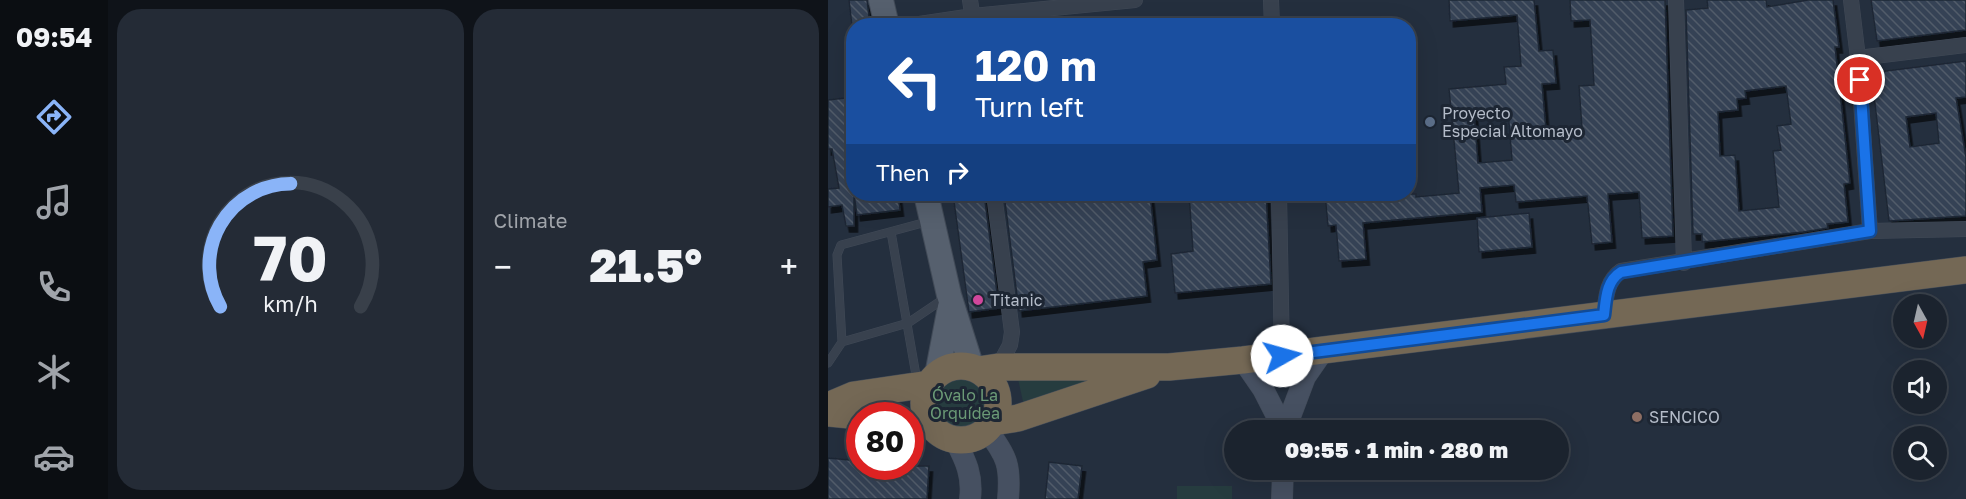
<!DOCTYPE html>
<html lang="en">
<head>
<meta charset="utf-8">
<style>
  :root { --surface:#1b232e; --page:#242b36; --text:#f1f3f6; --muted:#a0a4aa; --line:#39404a; --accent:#8ab4f8 }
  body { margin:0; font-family:"Golos Text",sans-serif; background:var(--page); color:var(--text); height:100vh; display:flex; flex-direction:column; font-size:22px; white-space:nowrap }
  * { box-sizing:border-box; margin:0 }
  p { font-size:20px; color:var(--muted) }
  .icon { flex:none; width:33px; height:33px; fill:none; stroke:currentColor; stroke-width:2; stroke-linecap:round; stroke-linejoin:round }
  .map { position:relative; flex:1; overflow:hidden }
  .details { display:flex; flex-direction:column; gap:9px; padding:9px; background:#0f1319; width:720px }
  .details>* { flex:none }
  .banner { position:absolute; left:18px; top:18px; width:570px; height:183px; border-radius:24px; box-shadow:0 6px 24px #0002,0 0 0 2px var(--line); background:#1a4fa0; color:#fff; overflow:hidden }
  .needle { width:39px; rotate:172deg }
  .buttons { position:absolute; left:1065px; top:294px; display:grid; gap:12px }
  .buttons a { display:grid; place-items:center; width:54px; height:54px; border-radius:50%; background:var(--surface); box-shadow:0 6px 24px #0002,0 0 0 2px var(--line); font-size:30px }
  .speed { position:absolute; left:18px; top:402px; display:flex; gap:12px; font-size:30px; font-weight:700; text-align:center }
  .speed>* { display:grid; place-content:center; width:78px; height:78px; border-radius:50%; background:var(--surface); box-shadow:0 6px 24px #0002,0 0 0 2px var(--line); line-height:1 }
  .speed .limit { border:9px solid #d22; background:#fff; color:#111 }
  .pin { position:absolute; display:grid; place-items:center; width:51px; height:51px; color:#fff; margin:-26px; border:3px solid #fff; border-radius:50%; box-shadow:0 2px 6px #0007 }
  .me { position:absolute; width:66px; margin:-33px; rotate:83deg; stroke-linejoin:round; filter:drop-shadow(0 0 4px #0008) }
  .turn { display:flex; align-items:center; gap:21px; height:126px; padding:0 30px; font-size:27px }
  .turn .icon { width:78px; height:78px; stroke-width:2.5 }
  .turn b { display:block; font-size:42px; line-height:51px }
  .then { display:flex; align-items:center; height:57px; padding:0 30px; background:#0003; gap:12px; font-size:22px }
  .big { font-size:45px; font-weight:800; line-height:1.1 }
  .details .widget { flex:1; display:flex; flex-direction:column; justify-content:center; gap:9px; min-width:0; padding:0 21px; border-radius:24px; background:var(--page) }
  .details .dial { align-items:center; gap:0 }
  .dial svg { height:156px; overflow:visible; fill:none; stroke:var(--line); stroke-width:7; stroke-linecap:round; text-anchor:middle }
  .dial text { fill:var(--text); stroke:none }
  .heat { display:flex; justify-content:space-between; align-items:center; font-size:33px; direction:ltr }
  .details .tiles { flex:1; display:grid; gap:9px; grid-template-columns:repeat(2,1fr) }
  .trip { position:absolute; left:396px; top:420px; width:345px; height:60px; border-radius:30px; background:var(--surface); box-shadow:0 6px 24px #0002,0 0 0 2px var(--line); font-weight:800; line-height:60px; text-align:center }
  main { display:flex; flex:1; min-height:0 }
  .menu { display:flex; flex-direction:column; width:108px; justify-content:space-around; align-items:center; background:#0b0e12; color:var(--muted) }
  .menu .icon { width:42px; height:42px }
  .menu .active { color:var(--accent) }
  .menu b { font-size:27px; color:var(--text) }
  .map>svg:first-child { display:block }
</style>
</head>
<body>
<main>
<nav class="menu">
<b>09:54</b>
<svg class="icon active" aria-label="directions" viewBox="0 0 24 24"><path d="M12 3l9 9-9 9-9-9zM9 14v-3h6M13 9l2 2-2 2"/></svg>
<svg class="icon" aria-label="music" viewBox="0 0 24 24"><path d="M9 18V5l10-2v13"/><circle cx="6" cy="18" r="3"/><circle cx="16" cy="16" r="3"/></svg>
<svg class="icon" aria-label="phone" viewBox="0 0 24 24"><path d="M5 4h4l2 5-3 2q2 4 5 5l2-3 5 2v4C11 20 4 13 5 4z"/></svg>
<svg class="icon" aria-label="climate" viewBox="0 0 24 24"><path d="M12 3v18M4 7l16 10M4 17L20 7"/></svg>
<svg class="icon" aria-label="car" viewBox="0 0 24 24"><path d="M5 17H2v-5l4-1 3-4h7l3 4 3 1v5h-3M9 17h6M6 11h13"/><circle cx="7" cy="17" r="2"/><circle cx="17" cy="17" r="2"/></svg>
</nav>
<section class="details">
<div class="tiles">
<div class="widget dial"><svg viewBox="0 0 100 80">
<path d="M14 69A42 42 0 1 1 86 69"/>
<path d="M14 69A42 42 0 0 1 50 6" stroke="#8ab4f8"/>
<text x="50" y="56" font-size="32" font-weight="700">70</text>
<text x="50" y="72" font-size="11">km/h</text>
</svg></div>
<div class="widget"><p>Climate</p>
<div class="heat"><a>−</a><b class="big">21.5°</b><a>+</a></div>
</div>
</div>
</section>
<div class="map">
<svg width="1138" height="499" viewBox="0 0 1138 499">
  <defs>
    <pattern id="building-back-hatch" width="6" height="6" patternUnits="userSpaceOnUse" patternTransform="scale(1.5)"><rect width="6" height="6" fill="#364354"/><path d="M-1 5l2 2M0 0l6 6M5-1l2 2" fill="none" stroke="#515c6b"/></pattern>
    <filter id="shadow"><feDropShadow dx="3.5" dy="6" stdDeviation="0" flood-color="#0009"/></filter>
  </defs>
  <rect width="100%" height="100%" fill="#242f3e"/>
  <path fill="#263c3f" d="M273,377L196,406L190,379Z
    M109 405a28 28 0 1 1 56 0a28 28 0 1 1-56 0Z
    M349,486H404V499H349Z"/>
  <path fill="url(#building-back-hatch)" stroke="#1f2835" stroke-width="1.5" fill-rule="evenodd" filter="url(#shadow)" d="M21,0H39L42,26H24Z
    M621,0H706L711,51L725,50L728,83L714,84L718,131L754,128L751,86L766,85L762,20L743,21L742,0H837L845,236L814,238L811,192L780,194L784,242L764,244L759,196L688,202L686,185L652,188L654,212L535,223L538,259L511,261L508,225L500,226L497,194H588V197L631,193L621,89L678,84L676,67L693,66L689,15L622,21ZM680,110L684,160L650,163L646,113Z
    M879,0H938L939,7L980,0H1005L1011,47H1007L1022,183L1016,184L1020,222L999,224L1000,228L975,232L874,242V234H865L858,10L880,8ZM958,86L963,124L949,126L953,150L945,151L951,207L911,211L907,155L892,156L890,112L910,110L909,99L918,98L917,91Z
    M1043,0H1138V30L1049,41Z
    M1138,61V97L1128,98L1138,157V216L1061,221L1044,79L1050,72ZM1108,113L1111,143L1082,147L1078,117Z
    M26,97V226H18L14,205L0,207V189L11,188L4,149H0V100Z
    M26,194H70L72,210L29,215Z
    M125,194H156L171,308L141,312Z
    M176,194H322L329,260L315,262L319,296L191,311Z
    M361,194H438L443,284L347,293L343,254L365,251Z
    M701,213L704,247L651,252L649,218Z
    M0,458L32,461V466H101L99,499H0Z
    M221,462L254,466L250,499H217Z"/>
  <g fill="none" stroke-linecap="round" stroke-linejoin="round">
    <g stroke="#414a57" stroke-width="9">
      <path id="lane" d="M63,232L89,381
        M14,342L80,323L117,298
        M0,363L14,342L9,255L13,245L102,221"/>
    </g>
    <g stroke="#414a57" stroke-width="16">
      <path id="street" d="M142,0L146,26
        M443,0L444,26
        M848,0L856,263
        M1023,0L1030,58L1042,231
        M78,26L145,16L307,0
        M1030,58L1138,45
        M166,194L184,332L182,345L170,367
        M451,194L454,356
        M776,315C778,299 778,281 793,271L1042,231L1138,229"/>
    </g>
    <g stroke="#414a57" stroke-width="22">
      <path id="secondary" d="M415,360L435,389L456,430
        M159,430C179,456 183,466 180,499
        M457,430L477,377L495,351
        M127,440C138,461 145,476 142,499
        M454,499L455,470"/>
    </g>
    <g stroke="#414a57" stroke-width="26">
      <path id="primary" d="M53,0L59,26
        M98,194L121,295L144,368
        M109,375L122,307"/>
    </g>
    <g stroke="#434c59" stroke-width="28">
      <path id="highway" d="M96 403a37 37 0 1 1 74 0a37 37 0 1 1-74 0Z
        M150,370L170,367H341L415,360L1138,270
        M0,406L26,395L101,384
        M0,413L32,416
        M165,422L190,418L319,375"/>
    </g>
    <use href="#lane" stroke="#38414e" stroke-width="8"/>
    <use href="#street" stroke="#38414e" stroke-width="15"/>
    <use href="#secondary" stroke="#465061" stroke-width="21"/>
    <use href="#primary" stroke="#56606e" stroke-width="24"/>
    <use href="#highway" stroke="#746855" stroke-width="27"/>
  </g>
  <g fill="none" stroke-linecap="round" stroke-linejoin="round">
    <g stroke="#114b97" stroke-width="15">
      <path id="route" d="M454,356L776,315C778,299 778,281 793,272L1042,231L1032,80"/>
    </g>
    <use href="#route" stroke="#1a73e8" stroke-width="10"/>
  </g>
  <circle fill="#5c6f8a" stroke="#1d2633" stroke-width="2" cx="602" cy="122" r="6"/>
  <circle fill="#d1479c" stroke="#1d2633" stroke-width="2" cx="150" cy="300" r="6"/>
  <circle fill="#8d6e63" stroke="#1d2633" stroke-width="2" cx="809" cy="417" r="6"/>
  <g text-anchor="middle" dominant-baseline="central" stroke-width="6" stroke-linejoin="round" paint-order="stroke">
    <g font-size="16" fill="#b4bcc9" stroke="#1d2633" text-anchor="start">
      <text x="614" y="113">Proyecto<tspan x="614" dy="18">Especial Altomayo</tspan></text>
      <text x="162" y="300">Titanic</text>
      <text x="821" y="417">SENCICO</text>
    </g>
    <g font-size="16" fill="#6b9a76" stroke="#1d2633">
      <text x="137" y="395">Óvalo La<tspan x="137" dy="18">Orquídea</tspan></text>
    </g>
  </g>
</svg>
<div class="buttons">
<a><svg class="needle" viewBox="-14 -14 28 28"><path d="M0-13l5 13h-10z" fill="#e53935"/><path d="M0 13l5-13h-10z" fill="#a0a4aa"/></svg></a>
<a><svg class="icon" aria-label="sound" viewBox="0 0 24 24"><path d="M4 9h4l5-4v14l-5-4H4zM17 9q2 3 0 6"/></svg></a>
<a><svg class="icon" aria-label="search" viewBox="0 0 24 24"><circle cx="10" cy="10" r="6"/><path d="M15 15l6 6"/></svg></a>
</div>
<div class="speed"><div class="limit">80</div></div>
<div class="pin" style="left:1032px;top:80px;background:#d93025"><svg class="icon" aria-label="arrive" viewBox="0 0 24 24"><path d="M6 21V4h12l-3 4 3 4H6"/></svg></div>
<svg class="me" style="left:454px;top:356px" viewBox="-20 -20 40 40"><circle r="19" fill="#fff"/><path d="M0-13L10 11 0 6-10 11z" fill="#1a73e8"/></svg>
<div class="trip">09:55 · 1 min · 280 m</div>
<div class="banner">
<div class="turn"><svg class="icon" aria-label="left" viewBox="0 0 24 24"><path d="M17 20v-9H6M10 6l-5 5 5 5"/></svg><div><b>120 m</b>Turn left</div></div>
<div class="then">Then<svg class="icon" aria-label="right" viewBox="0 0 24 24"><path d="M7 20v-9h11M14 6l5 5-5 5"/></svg></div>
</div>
</div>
</main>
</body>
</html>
